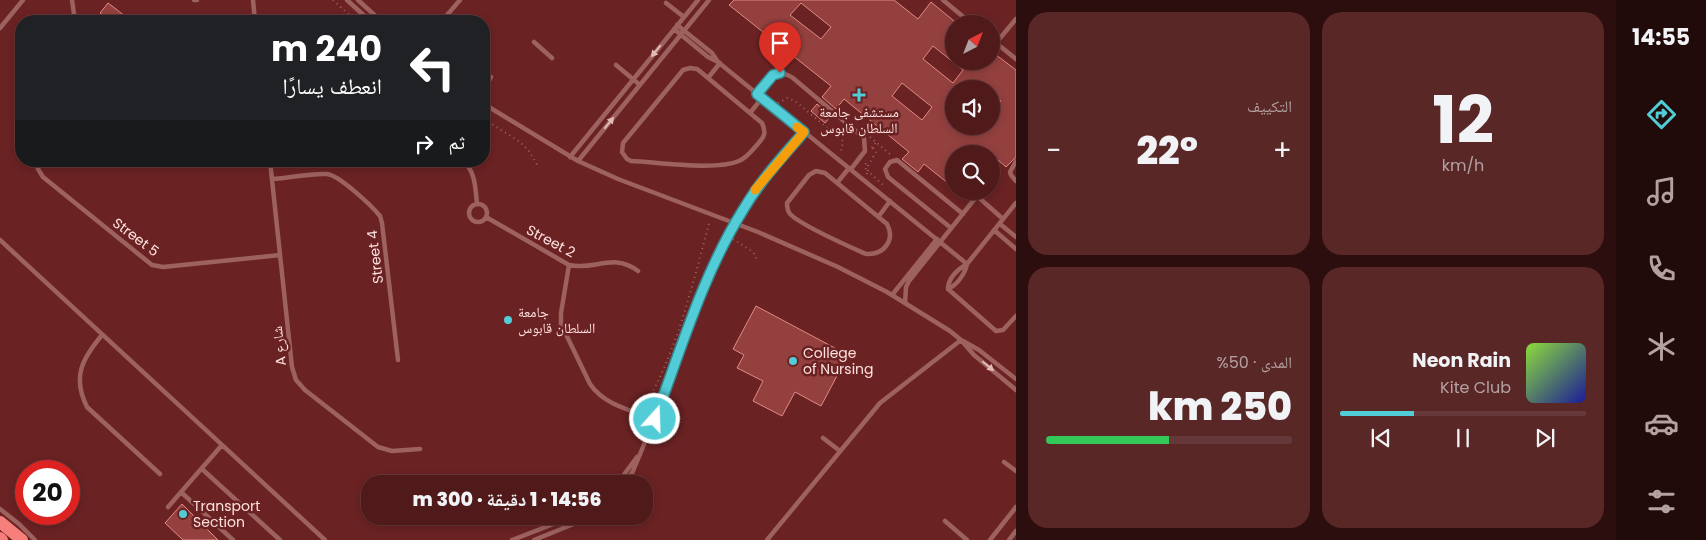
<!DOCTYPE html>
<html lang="ar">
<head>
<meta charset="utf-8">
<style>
  :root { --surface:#501a1a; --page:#5a2727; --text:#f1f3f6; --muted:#b4a1a2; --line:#673839; --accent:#52ccd6 }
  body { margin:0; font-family:Poppins,"Noto Naskh Arabic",sans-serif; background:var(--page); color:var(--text); direction:rtl; height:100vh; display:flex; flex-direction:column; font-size:19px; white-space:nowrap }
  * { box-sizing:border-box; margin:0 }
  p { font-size:16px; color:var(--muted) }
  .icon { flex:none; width:28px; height:28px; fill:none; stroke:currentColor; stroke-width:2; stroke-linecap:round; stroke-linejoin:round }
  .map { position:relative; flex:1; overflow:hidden; direction:ltr }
  .sheet { display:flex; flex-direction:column; gap:12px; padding:12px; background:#2c0e0e; width:600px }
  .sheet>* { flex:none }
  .banner { position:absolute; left:15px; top:15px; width:475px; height:152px; border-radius:20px; box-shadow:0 2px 8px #0003,0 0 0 1px var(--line); direction:rtl; background:#202124; color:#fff; overflow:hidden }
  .needle { width:32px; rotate:42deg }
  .fabs { position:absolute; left:945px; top:15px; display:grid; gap:10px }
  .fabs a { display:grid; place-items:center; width:55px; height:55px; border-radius:50%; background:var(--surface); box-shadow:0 2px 8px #0003,0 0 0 1px var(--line); font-size:25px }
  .speed { position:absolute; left:15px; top:460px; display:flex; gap:10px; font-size:25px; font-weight:700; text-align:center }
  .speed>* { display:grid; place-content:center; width:65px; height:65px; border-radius:50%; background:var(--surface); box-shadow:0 2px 8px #0003,0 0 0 1px var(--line); line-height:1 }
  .speed .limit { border:8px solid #d22; background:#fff; color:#111 }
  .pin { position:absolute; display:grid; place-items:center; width:42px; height:42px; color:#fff; margin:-51px -21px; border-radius:50% 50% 50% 0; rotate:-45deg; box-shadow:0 0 5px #0007 }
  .pin .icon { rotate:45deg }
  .me { position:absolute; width:55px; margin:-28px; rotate:20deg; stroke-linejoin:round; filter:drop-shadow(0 0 4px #0008) }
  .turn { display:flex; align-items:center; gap:18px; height:105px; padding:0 25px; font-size:22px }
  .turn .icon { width:65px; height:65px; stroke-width:2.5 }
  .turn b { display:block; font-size:35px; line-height:42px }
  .then { display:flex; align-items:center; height:48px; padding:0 25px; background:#0003; gap:10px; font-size:19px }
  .big { font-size:38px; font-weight:800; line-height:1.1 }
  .sheet .widget { flex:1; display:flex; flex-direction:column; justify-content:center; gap:8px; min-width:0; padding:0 18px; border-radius:20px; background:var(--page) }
  .sheet .dial { align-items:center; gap:0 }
  .dial b { font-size:65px; line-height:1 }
  .song { display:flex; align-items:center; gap:15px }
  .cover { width:60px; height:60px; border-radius:8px; background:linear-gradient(135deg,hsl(90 70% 55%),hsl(240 70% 35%)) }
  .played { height:5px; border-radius:2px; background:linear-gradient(90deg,var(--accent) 30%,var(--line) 30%) }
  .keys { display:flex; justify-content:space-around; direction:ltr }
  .heat { display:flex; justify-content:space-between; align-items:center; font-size:28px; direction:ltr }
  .charge { height:8px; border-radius:4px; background:linear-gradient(90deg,#34c759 50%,var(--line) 0) }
  .sheet .tiles { flex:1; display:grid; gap:12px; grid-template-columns:repeat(2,1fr) }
  .trip { position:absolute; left:361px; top:475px; width:292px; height:50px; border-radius:20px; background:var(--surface); box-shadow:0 2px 8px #0003,0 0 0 1px var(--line); font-weight:800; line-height:50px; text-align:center; direction:rtl }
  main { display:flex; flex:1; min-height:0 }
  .dock { display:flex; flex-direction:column; width:90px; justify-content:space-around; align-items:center; background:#200a0a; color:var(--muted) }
  .dock .icon { width:35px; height:35px }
  .dock .current { color:var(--accent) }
  .dock b { font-size:22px; color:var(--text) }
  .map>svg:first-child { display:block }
</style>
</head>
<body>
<main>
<nav class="dock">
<b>14:55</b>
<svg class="icon current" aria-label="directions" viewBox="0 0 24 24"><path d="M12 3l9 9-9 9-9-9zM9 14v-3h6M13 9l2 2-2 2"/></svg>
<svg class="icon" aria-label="music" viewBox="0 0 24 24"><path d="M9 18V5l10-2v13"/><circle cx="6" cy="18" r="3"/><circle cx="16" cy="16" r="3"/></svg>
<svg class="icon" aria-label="phone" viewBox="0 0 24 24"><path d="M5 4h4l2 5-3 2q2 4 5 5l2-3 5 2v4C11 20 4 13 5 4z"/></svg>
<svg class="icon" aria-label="climate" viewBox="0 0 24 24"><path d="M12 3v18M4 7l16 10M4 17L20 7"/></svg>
<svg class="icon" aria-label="car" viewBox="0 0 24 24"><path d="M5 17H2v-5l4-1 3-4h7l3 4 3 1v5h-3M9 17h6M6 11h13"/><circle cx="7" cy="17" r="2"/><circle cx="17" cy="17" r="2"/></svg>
<svg class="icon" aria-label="filters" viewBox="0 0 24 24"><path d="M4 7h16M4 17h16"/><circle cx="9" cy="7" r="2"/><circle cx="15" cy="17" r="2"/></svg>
</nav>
<section class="sheet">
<div class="tiles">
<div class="widget dial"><b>12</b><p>km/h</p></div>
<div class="widget"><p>التكييف</p>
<div class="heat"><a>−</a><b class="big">22°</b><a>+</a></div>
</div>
<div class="widget">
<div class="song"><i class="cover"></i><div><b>Neon Rain</b><p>Kite Club</p></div></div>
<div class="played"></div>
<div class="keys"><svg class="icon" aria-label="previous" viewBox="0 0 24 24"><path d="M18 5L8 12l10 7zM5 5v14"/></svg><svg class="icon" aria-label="pause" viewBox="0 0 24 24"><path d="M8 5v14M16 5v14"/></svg><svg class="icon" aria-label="next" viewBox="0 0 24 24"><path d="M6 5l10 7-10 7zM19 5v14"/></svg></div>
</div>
<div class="widget"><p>المدى · 50%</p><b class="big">250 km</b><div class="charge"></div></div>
</div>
</section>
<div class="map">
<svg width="1016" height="540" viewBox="0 0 1016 540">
  <rect width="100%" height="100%" fill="#6b2223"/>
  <path fill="#93403f" stroke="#e08b87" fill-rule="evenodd" d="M734,0H894L918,19L931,2L954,21V61H991V51L1016,70V157L1006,167L998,160L991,169V154H954V188L924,164L918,172L902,159L909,152L844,99L836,109L822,97L831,86L729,5ZM801,3L831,27L821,39L790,15ZM933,46L963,70L953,83L923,59ZM902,83L932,107L922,120L892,96ZM954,89H991V93L1001,101L991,113V126H954Z
    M108,3L116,9L131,21H110L100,13Z
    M817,104L831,116L825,123L811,111Z
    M756,306L848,355L821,406L795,392L782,416L753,401L763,381L737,368L744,355L733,349Z
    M182,504L218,540H183L165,523Z"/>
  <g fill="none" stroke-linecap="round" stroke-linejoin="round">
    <path stroke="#9f6565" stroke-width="2" stroke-dasharray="1 4" stroke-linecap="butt" d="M333,0L356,21
      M778,103L787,98L795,101L843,141L841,152
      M484,119L520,142L529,151L539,168
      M870,137L891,155
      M872,148L876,142
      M873,148L876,152L868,166V171L883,185L884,182
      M867,174L865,166L867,160
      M733,239L753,252L758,262
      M644,408C678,349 692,286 710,220"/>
    <path stroke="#9d625e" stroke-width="4.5" d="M72,0L75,21
      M194,0H197
      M253,0L255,21
      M347,0L370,21
      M358,0L381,21
      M943,0L972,24
      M666,3L684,17
      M442,21L460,0
      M677,25L712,53L718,62
      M0,28L23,0
      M674,29L708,57L718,62L967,264
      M991,39L1016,59
      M534,42L552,58
      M996,43L1016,19
      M616,65L640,85
      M690,68L697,69L702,73L762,123C767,134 764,137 756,146C751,152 746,158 739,161C716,171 657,162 631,161L627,159L622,152L623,143L679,75L683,70Z
      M708,78L720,63
      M484,90L491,77
      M757,94C768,80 775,66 793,78L864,138L865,151L851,169
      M484,104L578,161L618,179L758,232L838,267L887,292L950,331L961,340L974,355L1016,390
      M750,113L762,98
      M570,157L698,0
      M36,161L38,169L43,177L152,265L163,267L280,255
      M270,161L292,367L296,380L305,390L378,447L392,451L420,449
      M463,161C476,172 475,188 477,203
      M578,161L709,0
      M1016,161L1010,172L1011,175L1016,181
      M816,171L825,173L887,224C896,241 883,255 866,254C848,246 802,226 790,214C787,210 787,207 787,203L809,175Z
      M272,179C290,178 310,173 327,174C339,175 372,206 380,216L382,223L398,360
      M837,183L849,168
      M977,196L1003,219
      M469 213a9 9 0 1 1 18 0a9 9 0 1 1-18 0Z
      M743,209L764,178L804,132
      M879,216L890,201
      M486,217L569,265C595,271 613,252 638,271
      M1000,224L1016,237
      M951,228L888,177L885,169L890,162L897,160L963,214
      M994,230L1016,249
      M0,240L325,540
      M569,265L561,313V324L590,384C604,405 632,411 655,419
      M948,289C957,285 965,274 967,264L1016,203
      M948,289L996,331L1003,330L1016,316
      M948,289C948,278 958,269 967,264
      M892,295L937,239
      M905,303L906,287L909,281L981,191
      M102,335C82,359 72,377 87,407L160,474
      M963,341L979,350L1016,379
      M823,438L840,451
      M1004,462L1016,471
      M202,469L280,540
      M617,484L637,457
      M625,484L633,471L643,447L707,280L725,241
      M181,492L233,540
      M168,507L222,445
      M0,509L19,524L35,540
      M945,521L967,540
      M512,540L574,516
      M534,540L576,523L588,516
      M767,540L880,403L961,340
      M990,540L1016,507
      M1009,540L1016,531"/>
    <path stroke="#f77f7b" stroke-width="12" d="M0,522L22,540
      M0,538L2,540"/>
    <path stroke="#9d625e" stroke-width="4.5" d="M725,241L743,209"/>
  </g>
  <defs><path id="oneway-solid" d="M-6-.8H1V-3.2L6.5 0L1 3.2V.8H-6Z" transform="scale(1.25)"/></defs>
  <g fill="#e0bbb8">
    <use href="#oneway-solid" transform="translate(656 51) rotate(129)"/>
    <use href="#oneway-solid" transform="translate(609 123) rotate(-51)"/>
    <use href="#oneway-solid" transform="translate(988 366) rotate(40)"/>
  </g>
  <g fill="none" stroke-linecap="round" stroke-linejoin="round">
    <g stroke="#35858b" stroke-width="12">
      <path id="route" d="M655,419C681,349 703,274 743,210C760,181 782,157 804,132L757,94L773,75L780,73"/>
    </g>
    <use href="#route" stroke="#52ccd6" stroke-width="9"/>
    <path stroke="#f59e0b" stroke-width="9" d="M755,190L804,132L797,127"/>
  </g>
  <g fill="#52ccd6" stroke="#6b2223" stroke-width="2">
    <path d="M856.5 87.5h5v5h5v5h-5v5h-5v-5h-5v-5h5z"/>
    <circle cx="508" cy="320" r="5"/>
    <circle cx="793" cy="361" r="5"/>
    <circle cx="183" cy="514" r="5"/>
  </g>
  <g text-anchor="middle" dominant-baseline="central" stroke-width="5" stroke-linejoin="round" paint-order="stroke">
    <g font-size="14" fill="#fde1df" stroke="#6b2223" text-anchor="start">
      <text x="859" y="112" text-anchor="middle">مستشفى جامعة<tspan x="859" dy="16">السلطان قابوس</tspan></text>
      <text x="518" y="312">جامعة<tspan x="518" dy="16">السلطان قابوس</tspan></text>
      <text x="803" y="353">College<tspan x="803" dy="16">of Nursing</tspan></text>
      <text x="193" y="506">Transport<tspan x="193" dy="16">Section</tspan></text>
    </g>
    <g font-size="14" fill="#fde1df" stroke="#6b2223">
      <text transform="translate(136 237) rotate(37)">Street 5</text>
      <text transform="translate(551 241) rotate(28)">Street 2</text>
      <text transform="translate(375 257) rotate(-97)">Street 4</text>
      <text transform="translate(279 346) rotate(-96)">A شارع</text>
    </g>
  </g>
</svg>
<div class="fabs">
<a><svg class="needle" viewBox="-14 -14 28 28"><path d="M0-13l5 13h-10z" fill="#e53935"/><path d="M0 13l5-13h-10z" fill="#b4a1a2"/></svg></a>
<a><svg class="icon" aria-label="sound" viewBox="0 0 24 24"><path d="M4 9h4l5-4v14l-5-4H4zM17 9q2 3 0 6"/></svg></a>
<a><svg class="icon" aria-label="search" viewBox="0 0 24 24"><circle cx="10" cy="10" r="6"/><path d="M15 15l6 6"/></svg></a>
</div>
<div class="speed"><div class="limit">20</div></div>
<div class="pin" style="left:780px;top:73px;background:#d93025"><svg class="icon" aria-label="arrive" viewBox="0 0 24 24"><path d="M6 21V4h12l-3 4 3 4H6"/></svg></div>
<svg class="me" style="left:655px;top:419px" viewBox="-20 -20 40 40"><circle r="17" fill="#52ccd6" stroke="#fff" stroke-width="3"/><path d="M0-11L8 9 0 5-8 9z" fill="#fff"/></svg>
<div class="trip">14:56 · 1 دقيقة · 300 m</div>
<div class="banner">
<div class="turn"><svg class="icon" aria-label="left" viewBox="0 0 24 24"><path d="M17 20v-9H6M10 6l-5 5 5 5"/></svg><div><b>240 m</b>انعطف يسارًا</div></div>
<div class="then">ثم<svg class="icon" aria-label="right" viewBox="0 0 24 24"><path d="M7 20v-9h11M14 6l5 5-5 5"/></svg></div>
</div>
</div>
</main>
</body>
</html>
